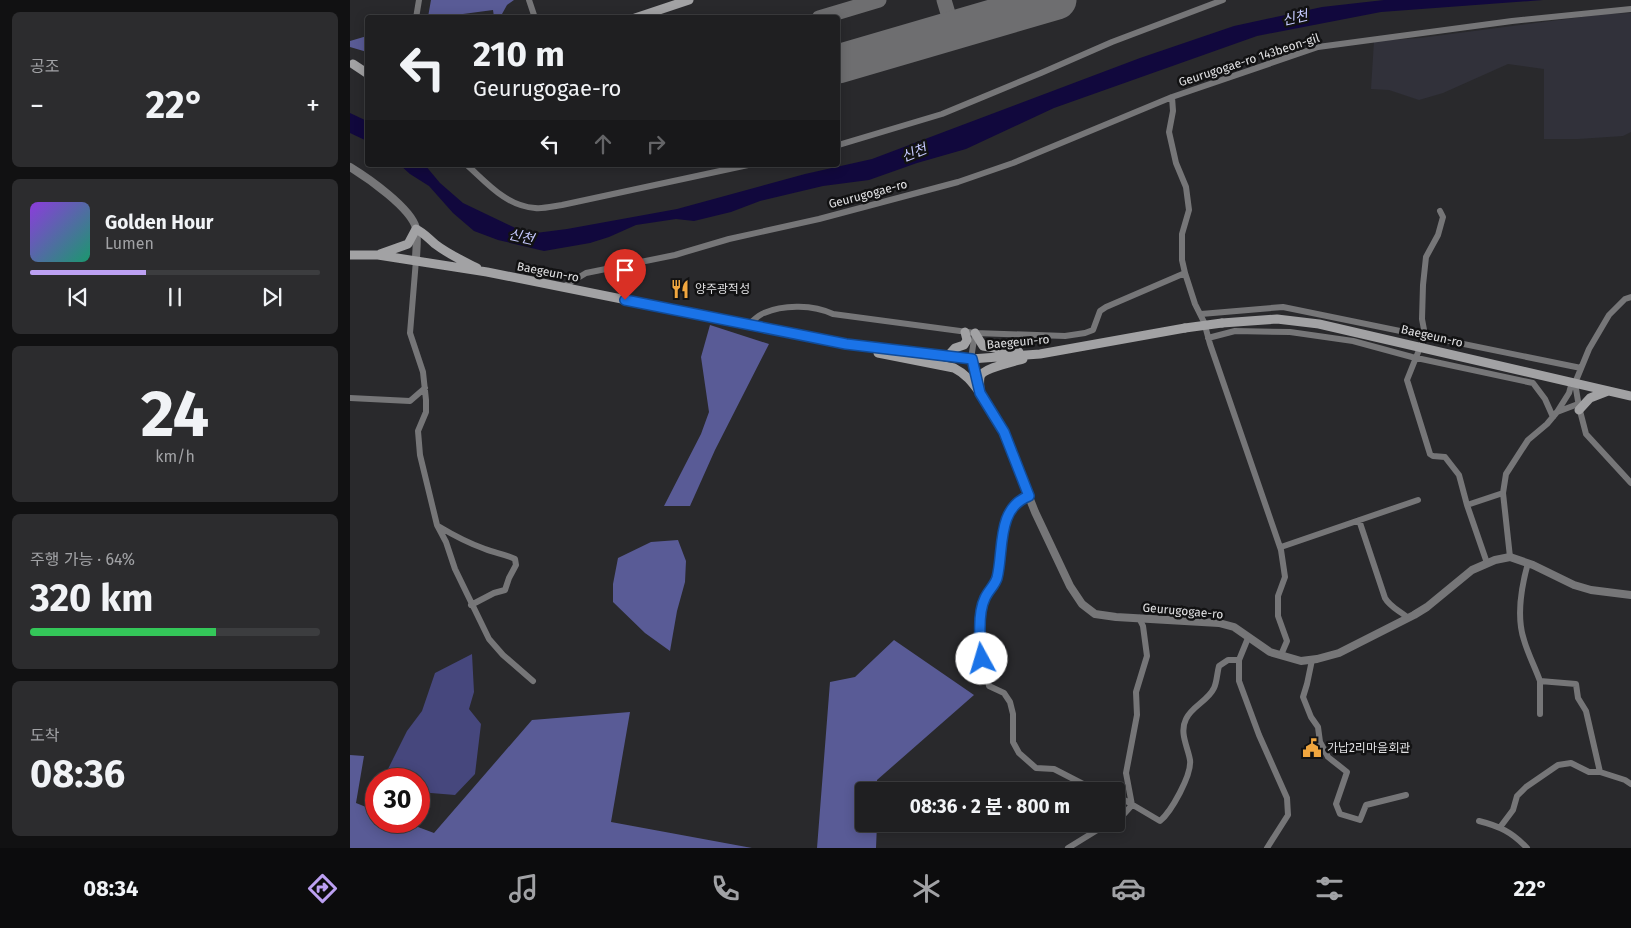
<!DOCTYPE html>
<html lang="ko">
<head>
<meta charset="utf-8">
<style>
  :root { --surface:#1f1f21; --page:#2c2c2e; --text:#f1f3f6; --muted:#a1a2a5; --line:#3c3d3f; --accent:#bca0f2 }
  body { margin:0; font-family:"Fira Sans","Noto Sans KR",sans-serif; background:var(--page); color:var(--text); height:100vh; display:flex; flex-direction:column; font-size:19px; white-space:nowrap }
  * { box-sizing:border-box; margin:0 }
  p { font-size:16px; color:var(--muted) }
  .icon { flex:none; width:28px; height:28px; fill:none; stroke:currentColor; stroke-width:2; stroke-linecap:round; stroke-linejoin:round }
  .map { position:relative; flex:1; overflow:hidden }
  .panel { display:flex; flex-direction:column; gap:12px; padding:12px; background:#111112; width:350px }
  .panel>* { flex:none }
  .top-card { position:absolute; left:15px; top:15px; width:475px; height:152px; border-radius:5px; box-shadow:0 2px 12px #0003,0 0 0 1px var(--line); background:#1f1f21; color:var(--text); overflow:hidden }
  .speed { position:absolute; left:15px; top:768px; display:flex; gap:10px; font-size:25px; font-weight:700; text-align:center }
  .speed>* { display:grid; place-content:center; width:65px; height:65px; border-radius:50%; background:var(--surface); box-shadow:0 2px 12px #0003,0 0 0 1px var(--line); line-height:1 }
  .speed .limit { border:8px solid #d22; background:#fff; color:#111 }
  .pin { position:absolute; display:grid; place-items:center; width:42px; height:42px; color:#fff; margin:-51px -21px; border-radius:50% 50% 50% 0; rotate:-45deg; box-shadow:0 0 5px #0007 }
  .pin .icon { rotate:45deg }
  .me { position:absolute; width:55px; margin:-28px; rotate:354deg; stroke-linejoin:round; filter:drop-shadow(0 0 4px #0008) }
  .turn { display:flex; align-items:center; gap:18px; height:105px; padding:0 25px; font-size:22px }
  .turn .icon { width:65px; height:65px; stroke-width:2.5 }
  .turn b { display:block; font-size:35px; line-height:42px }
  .lanes { display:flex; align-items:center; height:48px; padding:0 25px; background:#0003; justify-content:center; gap:25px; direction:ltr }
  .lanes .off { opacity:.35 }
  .big { font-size:38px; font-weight:700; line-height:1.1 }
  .panel .tile { flex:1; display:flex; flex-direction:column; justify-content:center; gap:8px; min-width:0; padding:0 18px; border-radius:8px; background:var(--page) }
  .panel .dial { align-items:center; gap:0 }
  .dial b { font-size:65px; line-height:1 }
  .song { display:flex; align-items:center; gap:15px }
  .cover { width:60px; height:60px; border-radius:8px; background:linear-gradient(135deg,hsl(270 70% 55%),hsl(160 70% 35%)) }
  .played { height:5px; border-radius:2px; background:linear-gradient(90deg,var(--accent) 40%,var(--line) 40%) }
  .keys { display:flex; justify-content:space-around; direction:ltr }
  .heat { display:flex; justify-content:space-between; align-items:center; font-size:28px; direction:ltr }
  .charge { height:8px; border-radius:4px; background:linear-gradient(90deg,#34c759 64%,var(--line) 0) }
  .trip { position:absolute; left:505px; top:782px; width:270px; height:50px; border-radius:5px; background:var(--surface); box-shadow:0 2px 12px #0003,0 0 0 1px var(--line); font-weight:700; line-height:50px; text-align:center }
  .menu { display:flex; height:80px; justify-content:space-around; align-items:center; background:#0c0c0d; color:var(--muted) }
  .menu .icon { width:35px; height:35px }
  .menu .on { color:var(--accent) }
  .menu b { font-size:22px; color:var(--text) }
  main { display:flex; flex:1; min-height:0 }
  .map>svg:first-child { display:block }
</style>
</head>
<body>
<main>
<section class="panel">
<div class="tile"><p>공조</p>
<div class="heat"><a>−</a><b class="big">22°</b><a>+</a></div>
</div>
<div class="tile">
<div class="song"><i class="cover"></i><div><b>Golden Hour</b><p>Lumen</p></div></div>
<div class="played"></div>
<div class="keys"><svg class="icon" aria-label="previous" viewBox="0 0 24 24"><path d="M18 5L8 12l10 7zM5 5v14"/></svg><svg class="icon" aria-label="pause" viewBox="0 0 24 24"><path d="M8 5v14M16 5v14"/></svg><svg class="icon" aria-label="next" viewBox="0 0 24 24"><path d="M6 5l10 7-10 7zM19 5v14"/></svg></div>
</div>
<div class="tile dial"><b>24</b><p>km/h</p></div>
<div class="tile"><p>주행 가능 · 64%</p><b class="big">320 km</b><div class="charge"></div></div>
<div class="tile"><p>도착</p><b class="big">08:36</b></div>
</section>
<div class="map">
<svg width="1281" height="848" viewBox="0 0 1281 848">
  <rect width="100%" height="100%" fill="#29292c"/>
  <path fill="#31313a" d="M1281,13V132L1273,136L1228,139H1194V69L1158,64L1093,93L1069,100L1039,90L1021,89L1024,41L1070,38L1255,14Z"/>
  <path fill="#46477d" d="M122,654L124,692L119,709L131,724L125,774L105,795L69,792V779H35L37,771L57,731L72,711L85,673Z"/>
  <path fill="#595b96" d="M81,0H164L157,5L152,14V17H144L143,10L113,14L108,17H78Z
    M17,36V52L0,47V41Z
    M360,325L419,344L365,450L340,506H314L351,434L359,412L351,357Z
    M328,540L336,561L335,582L327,611L320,651L295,633L263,602V584L268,558L301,542Z
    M544,640L624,695L527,780V791H514V824H527L526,848H467L480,682L505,677Z
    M280,712L261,822L402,848H0V755L14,756L6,803L26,811V821H52L84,833L182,720Z"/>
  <path fill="#11083d" d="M1034,0H1193L1031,12L907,36L704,108L616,149L567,163L519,180L473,186L410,201L381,212L344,221L326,219L286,225L259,237L240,243L194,251L148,240L124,231L103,213L79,186L60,174L50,165H75L90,183L113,203L178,234L217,229L327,209L455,174L522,159L790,58L884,26L972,7Z
    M0,113L17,121V141L0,133Z"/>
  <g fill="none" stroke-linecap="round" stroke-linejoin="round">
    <path stroke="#6e6e70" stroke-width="15" d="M594,0L603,30
      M469,18L529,0"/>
    <path stroke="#6e6e70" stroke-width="39" d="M488,64L707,0"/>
    <path stroke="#767678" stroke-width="6" d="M179,0L185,18
      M66,18L69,0
      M822,97L823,111L819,132L826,163L836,187L839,210L832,234V260L835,273L845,304L854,322L860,344L931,550L935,577L928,596V616L937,641L931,655
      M488,145L592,114L691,73L762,42L873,0
      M117,165C137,183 156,206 185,208C194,209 204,206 212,205L398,165
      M1090,211L1093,217L1088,235L1076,257L1073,285L1072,319L1075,335L1057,380L1080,454L1083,456L1095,457L1109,475L1117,505L1137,563
      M66,260L60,333L73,372L76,400V412L68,431L70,455L87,525L96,542L105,569L139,639L153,655L183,681
      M213,287L236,273L325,255L379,239L469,219L608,182L663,163L822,97L968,47L1162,21L1281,9
      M1281,297L1275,299L1259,315L1239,349L1225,383L1229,407L1236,434L1281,483
      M851,314L933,307L1231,368
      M398,325C403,321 408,315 414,313C434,304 464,305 483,314L625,333L715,336L735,333L743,330L750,311L756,307L835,273
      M858,338L885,331L940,332L1003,341L1062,357L1183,383L1195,399L1203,417
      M621,359L625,333
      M0,398L60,401L75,388
      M1207,412L1228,404
      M679,497L672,499L654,522L646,580L634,598L629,639L639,686L654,693L660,702L663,714V742L669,753L686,768L704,769L737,786L757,791
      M1117,505L1153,493
      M1009,520L1035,598C1040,607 1050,611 1058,618
      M88,526C103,535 118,543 135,549C145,553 155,554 165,559L166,565L159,578L155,590L144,593L121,605
      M931,547L1068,500
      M1160,557L1153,493L1156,474L1178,440L1197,424L1207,412L1219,393L1222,382
      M1178,563C1171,588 1166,616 1174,640C1178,654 1185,667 1190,681L1226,684L1228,698L1236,711L1250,772L1275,780L1281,784
      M898,638L889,660V681L909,735L937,798L938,815L917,848
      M962,660L957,684L953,697L961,717L968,727L970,742L978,757L997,772L986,804L990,814L1010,820L1016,805L1056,795
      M1190,714V681
      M766,795L810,821C821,812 842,775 840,760C838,747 829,733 836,719C842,706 858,701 864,688C867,682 867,673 869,666L878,660H889
      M766,819L774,814L782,805L776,773L787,715L786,692L797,656L793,626L789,618
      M1129,821C1149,826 1162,832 1177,848
      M1151,826L1163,810L1167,796L1176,787L1208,765L1221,763L1239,772H1250
      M718,848L757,824"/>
    <path stroke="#767678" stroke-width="8" d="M0,167C18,178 61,208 66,228C68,238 66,250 66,260
      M621,359L630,393L654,433L685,512L720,586L732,604L745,614L766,617L869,623L884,627L920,652L951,661L967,659L989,653L1064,615L1077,607L1122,570L1145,560L1160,557L1183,565L1224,585L1241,590L1281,595"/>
    <path stroke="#a2a2a4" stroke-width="9" d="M285,18L339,0
      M3,64L18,74
      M30,254L58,244L66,229C74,233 78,238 85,244C98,254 113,261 127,268
      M0,255H28L137,272L496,344L621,359L690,354L835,328
      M872,323L927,319L969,324L1281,396
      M625,333L633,346L669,352
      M528,353L604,368C616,374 622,382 630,393
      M597,357L605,348L614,345L617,340L615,332
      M630,393C630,388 629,382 630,377C632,368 664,362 673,359
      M1229,410L1240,398L1258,391"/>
    <path stroke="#a2a2a4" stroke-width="9" d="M835,328L872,323"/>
  </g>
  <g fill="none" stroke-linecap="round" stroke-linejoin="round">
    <g stroke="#114b97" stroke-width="12">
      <path id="route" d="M275,300L496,344L622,359L630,393L654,432L679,496C646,508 654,551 647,578C645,585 638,591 635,598C627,614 630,642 632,659"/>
    </g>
    <use href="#route" stroke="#1a73e8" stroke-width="9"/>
  </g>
  <defs>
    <g id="restaurant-bare" transform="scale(1.5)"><path d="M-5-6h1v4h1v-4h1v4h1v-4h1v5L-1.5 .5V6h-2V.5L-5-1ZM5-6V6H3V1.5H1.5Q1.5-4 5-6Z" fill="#f0a63f" stroke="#121213" stroke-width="2.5" paint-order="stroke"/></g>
    <g id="civic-bare" transform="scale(1.5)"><path d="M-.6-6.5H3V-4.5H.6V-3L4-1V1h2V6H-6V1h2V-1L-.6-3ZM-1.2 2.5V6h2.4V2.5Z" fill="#f0a63f" stroke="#121213" stroke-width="2.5" paint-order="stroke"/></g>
  </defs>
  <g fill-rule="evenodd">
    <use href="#restaurant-bare" x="330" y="289"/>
    <use href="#civic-bare" x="962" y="748"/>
  </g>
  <g text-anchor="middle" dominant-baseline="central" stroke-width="5" stroke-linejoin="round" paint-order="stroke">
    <g font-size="12" fill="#e0e0e2" stroke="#121213">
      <text transform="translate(899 60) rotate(-18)">Geurugogae-ro 143beon-gil</text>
      <text transform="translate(518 194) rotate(-15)">Geurugogae-ro</text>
      <text transform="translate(198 272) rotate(11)">Baegeun-ro</text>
      <text transform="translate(1082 336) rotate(13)">Baegeun-ro</text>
      <text transform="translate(668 342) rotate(-5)">Baegeun-ro</text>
      <text transform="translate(833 611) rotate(5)">Geurugogae-ro</text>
    </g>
    <g font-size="12" fill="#e0e0e2" stroke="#121213" text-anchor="start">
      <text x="345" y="289">양주광적성</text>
      <text x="977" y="748">가납2리마을회관</text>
    </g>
    <g font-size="14" font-style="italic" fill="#c6caff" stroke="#121213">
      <text transform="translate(945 18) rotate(-13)">신천</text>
      <text transform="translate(564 153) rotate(-22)">신천</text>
      <text transform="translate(171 237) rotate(13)">신천</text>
    </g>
  </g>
</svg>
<div class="speed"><div class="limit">30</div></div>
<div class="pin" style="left:275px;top:300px;background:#d93025"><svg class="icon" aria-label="arrive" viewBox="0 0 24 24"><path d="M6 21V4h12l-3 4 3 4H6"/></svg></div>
<svg class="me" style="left:632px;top:659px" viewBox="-20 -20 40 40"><circle r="19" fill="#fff"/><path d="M0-13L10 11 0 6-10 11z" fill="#1a73e8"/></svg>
<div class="trip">08:36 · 2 분 · 800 m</div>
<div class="top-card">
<div class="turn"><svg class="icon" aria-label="left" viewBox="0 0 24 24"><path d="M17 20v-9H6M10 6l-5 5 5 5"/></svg><div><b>210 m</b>Geurugogae-ro</div></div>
<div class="lanes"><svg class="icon" aria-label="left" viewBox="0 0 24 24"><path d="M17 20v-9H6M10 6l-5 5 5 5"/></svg><svg class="icon off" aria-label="ahead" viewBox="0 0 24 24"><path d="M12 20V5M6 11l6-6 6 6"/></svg><svg class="icon off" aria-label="right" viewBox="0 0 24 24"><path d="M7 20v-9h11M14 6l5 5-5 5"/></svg></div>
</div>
</div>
</main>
<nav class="menu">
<b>08:34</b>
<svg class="icon on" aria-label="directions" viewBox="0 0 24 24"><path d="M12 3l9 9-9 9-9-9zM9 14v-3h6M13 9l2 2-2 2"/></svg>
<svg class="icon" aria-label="music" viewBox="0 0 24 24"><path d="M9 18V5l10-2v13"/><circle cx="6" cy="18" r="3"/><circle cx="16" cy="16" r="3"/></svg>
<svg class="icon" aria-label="phone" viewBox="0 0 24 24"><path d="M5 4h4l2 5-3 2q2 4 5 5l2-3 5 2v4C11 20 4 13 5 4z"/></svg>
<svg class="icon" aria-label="climate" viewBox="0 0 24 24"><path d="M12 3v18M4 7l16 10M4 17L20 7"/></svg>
<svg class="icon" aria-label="car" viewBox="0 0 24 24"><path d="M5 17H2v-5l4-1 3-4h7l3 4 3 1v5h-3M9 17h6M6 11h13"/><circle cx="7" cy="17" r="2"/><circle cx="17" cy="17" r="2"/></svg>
<svg class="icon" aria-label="filters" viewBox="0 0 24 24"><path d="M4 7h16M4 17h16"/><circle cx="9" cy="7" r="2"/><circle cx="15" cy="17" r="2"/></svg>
<b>22°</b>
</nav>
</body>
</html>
